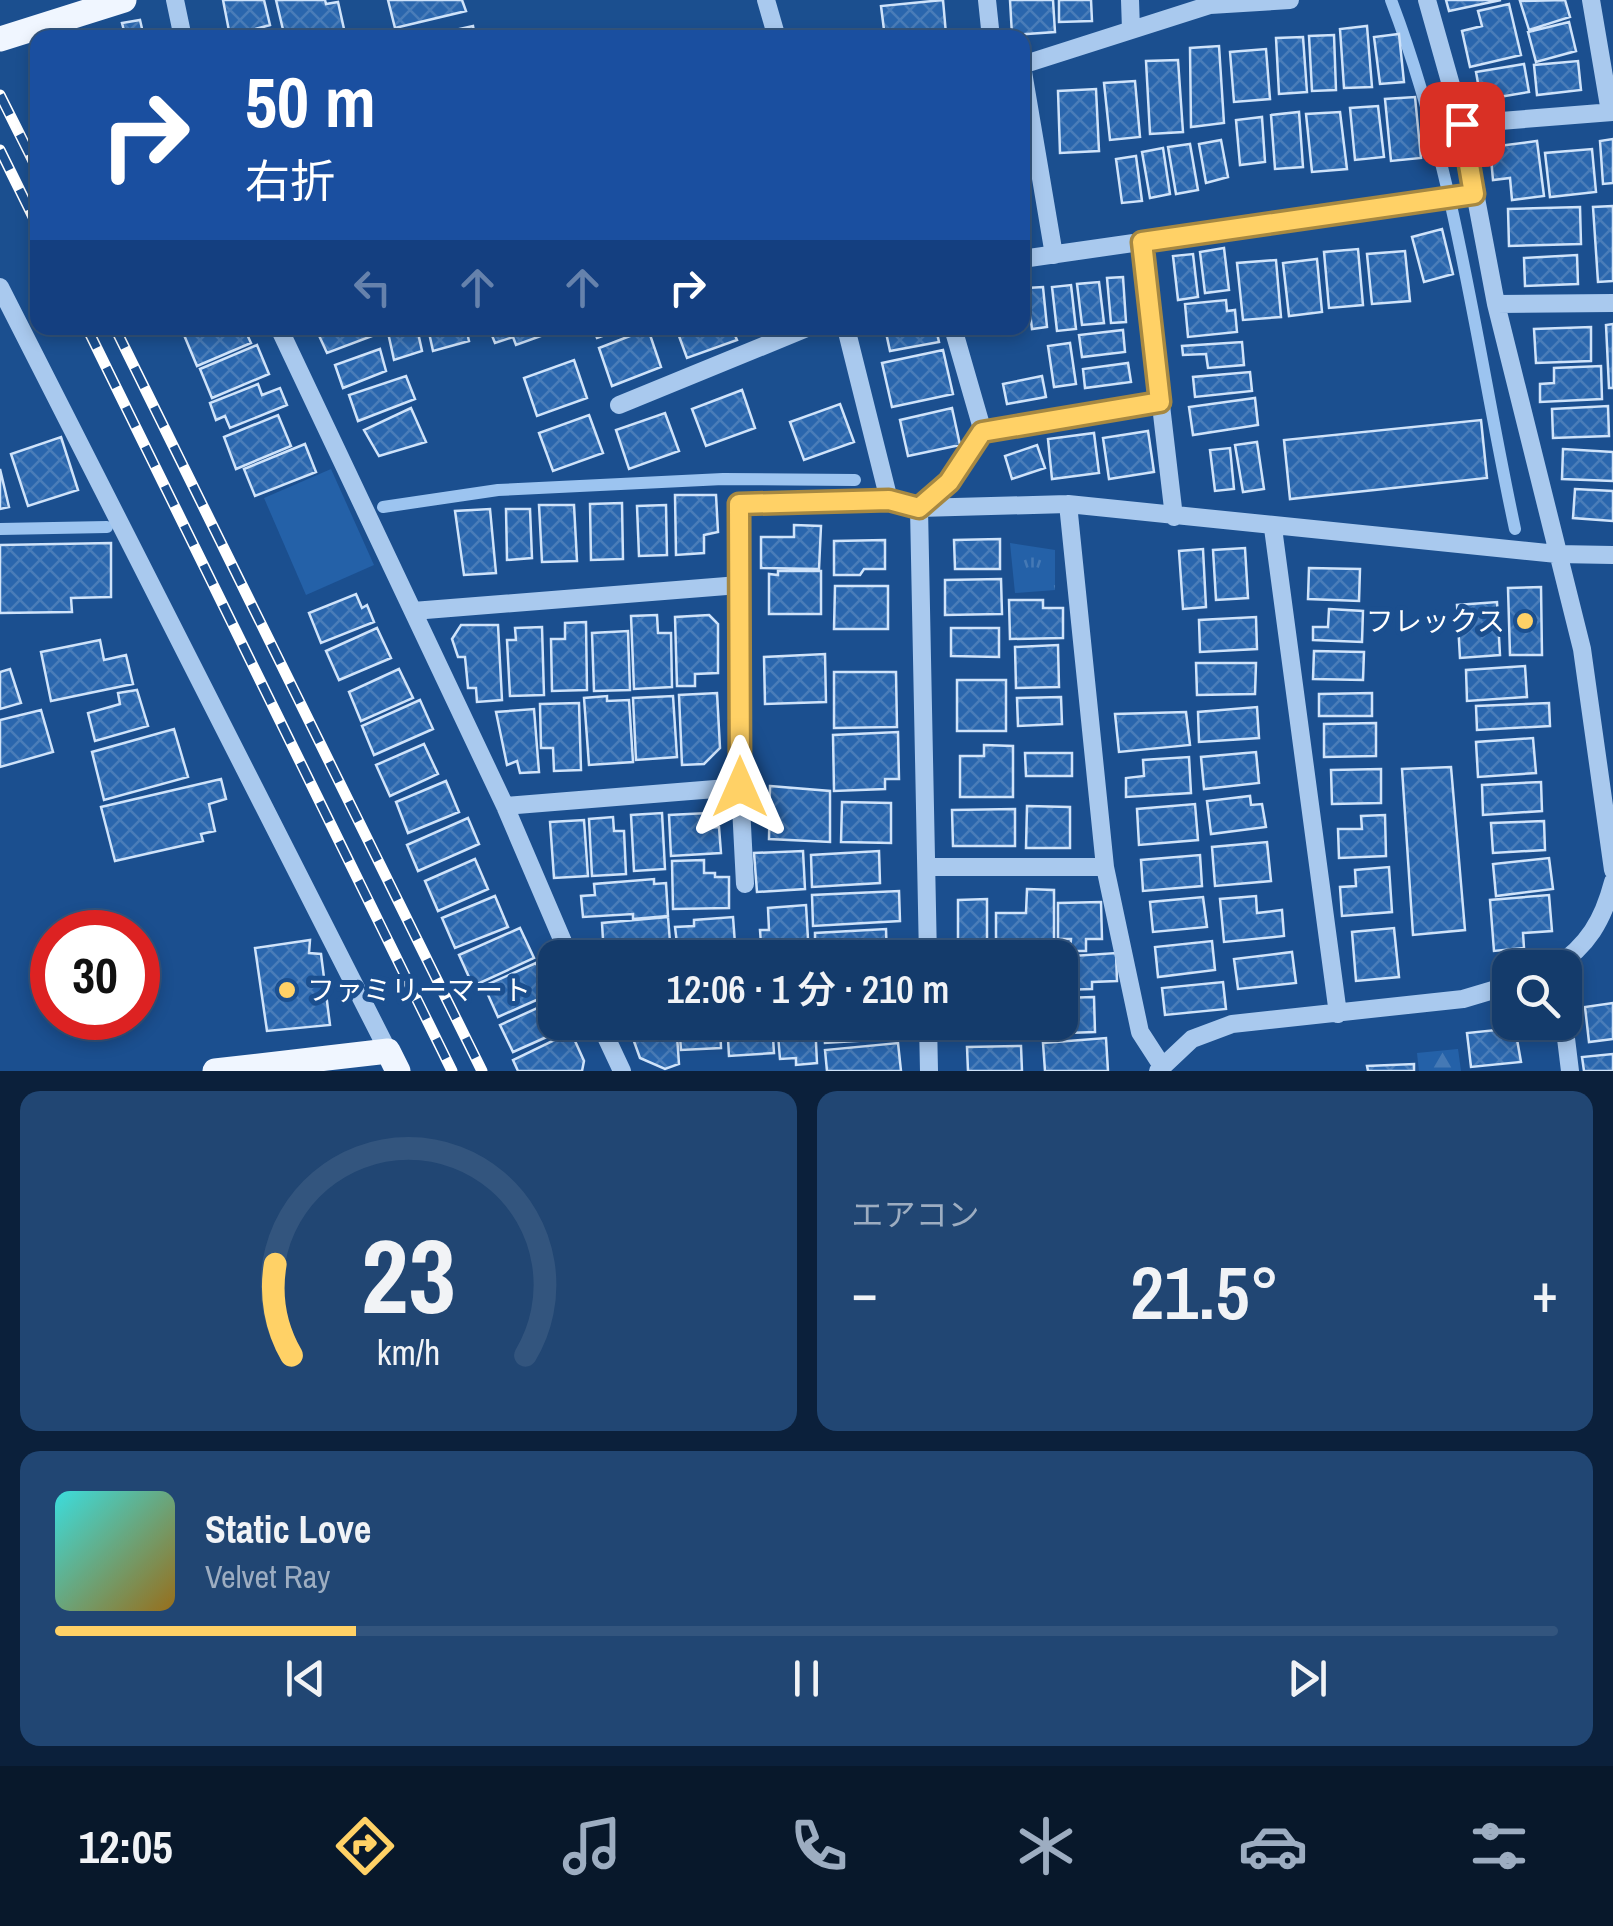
<!DOCTYPE html>
<html lang="ja">
<head>
<meta charset="utf-8">
<style>
  :root { --surface:#143b6b; --page:#214673; --text:#f1f3f6; --muted:#9dadc1; --line:#33557e; --accent:#ffd166 }
  body { margin:0; font-family:"Archivo Narrow","Noto Sans JP",sans-serif; background:var(--page); color:var(--text); height:100vh; display:flex; flex-direction:column; font-size:38px; white-space:nowrap }
  * { box-sizing:border-box; margin:0 }
  p { font-size:32px; color:var(--muted) }
  .icon { flex:none; width:55px; height:55px; fill:none; stroke:currentColor; stroke-width:2; stroke-linecap:round; stroke-linejoin:round }
  .map { position:relative; height:1071px; overflow:hidden }
  .panel { display:flex; flex-direction:column; gap:20px; padding:20px; background:#0b203b; flex:1 }
  .panel>* { flex:none }
  .top-card { position:absolute; left:30px; top:30px; width:1000px; height:305px; border-radius:20px; box-shadow:0 5px 15px #0003,0 0 0 2px var(--line); background:#1a4fa0; color:#fff; overflow:hidden }
  .tools { position:absolute; left:1492px; top:950px; display:grid; gap:20px }
  .tools a { display:grid; place-items:center; width:90px; height:90px; border-radius:20px; background:var(--surface); box-shadow:0 5px 15px #0003,0 0 0 2px var(--line); font-size:50px }
  .speed { position:absolute; left:30px; top:910px; display:flex; gap:20px; font-size:50px; font-weight:700; text-align:center }
  .speed>* { display:grid; place-content:center; width:130px; height:130px; border-radius:50%; background:var(--surface); box-shadow:0 5px 15px #0003,0 0 0 2px var(--line); line-height:1 }
  .speed .limit { border:15px solid #d22; background:#fff; color:#111 }
  .pin { position:absolute; display:grid; place-items:center; width:85px; height:85px; color:#fff; margin:-42px; border-radius:20px; box-shadow:0 5px 15px #0006 }
  .me { position:absolute; width:110px; margin:-55px; rotate:0deg; stroke-linejoin:round; filter:drop-shadow(0 0 8px #0008) }
  .turn { display:flex; align-items:center; gap:35px; height:210px; padding:0 50px; font-size:45px }
  .turn .icon { width:130px; height:130px; stroke-width:2.5 }
  .turn b { display:block; font-size:70px; line-height:85px }
  .lanes { display:flex; align-items:center; height:95px; padding:0 50px; background:#0003; justify-content:center; gap:50px; direction:ltr }
  .lanes .off { opacity:.35 }
  .big { font-size:75px; font-weight:600; line-height:1.1 }
  .panel .widget { flex:1; display:flex; flex-direction:column; justify-content:center; gap:15px; min-width:0; padding:0 35px; border-radius:20px; background:var(--page) }
  .panel .dial { align-items:center; gap:0 }
  .dial svg { height:260px; overflow:visible; fill:none; stroke:var(--line); stroke-width:7; stroke-linecap:round; text-anchor:middle }
  .dial text { fill:var(--text); stroke:none }
  .song { display:flex; align-items:center; gap:30px }
  .cover { width:120px; height:120px; border-radius:15px; background:linear-gradient(135deg,hsl(180 70% 55%),hsl(40 70% 35%)) }
  .played { height:10px; border-radius:5px; background:linear-gradient(90deg,var(--accent) 20%,var(--line) 20%) }
  .keys { display:flex; justify-content:space-around; direction:ltr }
  .heat { display:flex; justify-content:space-between; align-items:center; font-size:55px; direction:ltr }
  .panel .tiles { flex:1; display:grid; gap:20px; grid-template-columns:1fr 1fr }
  .widget:last-child { grid-column:span 2 }
  .trip { position:absolute; left:538px; top:940px; width:540px; height:100px; border-radius:20px; background:var(--surface); box-shadow:0 5px 15px #0003,0 0 0 2px var(--line); font-weight:600; line-height:100px; text-align:center }
  .tabs { display:flex; height:160px; justify-content:space-around; align-items:center; background:#08182b; color:var(--muted) }
  .tabs .icon { width:70px; height:70px }
  .tabs .on { color:var(--accent) }
  .tabs b { font-size:45px; color:var(--text) }
  .map>svg:first-child { display:block }
</style>
</head>
<body>
<div class="map">
<svg width="1613" height="1071" viewBox="0 0 1613 1071">
  <defs>
    <pattern id="grass-tufts" width="24" height="20" patternUnits="userSpaceOnUse" patternTransform="scale(2.5)"><rect width="24" height="20" fill="#2461a8"/><path d="M3 7l-1-3M5 7V3M7 7l1-3M15 17l-1-3M17 17v-4M19 17l1-3" fill="none" stroke="#4579b5"/></pattern>
    <pattern id="forest-firs" width="22" height="20" patternUnits="userSpaceOnUse" patternTransform="scale(2.5)"><rect width="22" height="20" fill="#2461a8"/><path d="M5 1l3.5 6h-7zM16 11l3.5 6h-7z" fill="#4579b5"/></pattern>
    <pattern id="building-cross-hatch" width="8" height="8" patternUnits="userSpaceOnUse" patternTransform="scale(2.5)"><rect width="8" height="8" fill="#2a66ad"/><path d="M0 0l8 8M0 8l8-8" fill="none" stroke="#4a7db9"/></pattern>
  </defs>
  <rect width="100%" height="100%" fill="#1b4f8f"/>
  <path fill="url(#grass-tufts)" d="M1010,543L1055,550V590L1015,593Z"/>
  <path fill="url(#forest-firs)" d="M1458,1049L1461,1071H1419L1417,1053Z"/>
  <path fill="#2461a8" d="M331,469L374,565L306,595L264,498Z"/>
  <g fill="none" stroke-linecap="round" stroke-linejoin="round">
    <path stroke="#9cc4f0" stroke-width="12" d="M1391,0C1456,170 1477,352 1515,529
      M383,507L498,490L723,479L855,480
      M0,529L107,527"/>
  </g>
  <path fill="url(#building-cross-hatch)" stroke="#cfe3fa" stroke-width="2.5" d="M223,0H264L270,25L230,36Z
    M276,0H325L326,4L338,2L346,38H285Z
    M388,0H462L466,11L395,28Z
    M943,0L946,34L885,38L881,6Z
    M1010,0H1053L1055,32L1012,35Z
    M1059,0H1091L1092,21L1059,22Z
    M1446,0H1501L1449,11Z
    M1565,0L1570,17L1529,30L1520,1Z
    M1509,4L1521,55L1470,67L1462,31L1482,26L1478,11Z
    M140,20L143,33L157,30L159,38H126L122,23Z
    M1569,22L1576,51L1536,62L1528,32Z
    M473,26L475,38H419Z
    M1367,26L1372,87L1344,88L1340,29Z
    M1399,34L1404,82L1380,84L1374,37Z
    M1334,35L1336,90L1312,91L1309,36Z
    M1303,37L1307,92L1279,94L1276,38Z
    M1219,46L1224,123L1191,127L1190,48Z
    M1266,49L1270,99L1234,102L1230,52Z
    M1178,60L1183,132L1150,134L1146,61Z
    M1578,61L1581,90L1537,95L1534,65Z
    M1524,64L1529,92L1481,100L1476,72Z
    M1135,81L1140,137L1110,140L1104,83Z
    M1096,89L1099,151L1060,153L1058,91Z
    M1415,97L1421,158L1391,161L1385,99Z
    M1378,106L1384,157L1355,160L1350,108Z
    M1299,112L1303,167L1275,169L1271,115Z
    M1340,112L1347,169L1312,172L1306,114Z
    M1262,117L1265,162L1240,165L1236,120Z
    M1613,139V183L1603,184L1600,141Z
    M1221,140L1228,177L1206,183L1199,144Z
    M1537,141L1544,196L1512,200L1510,178L1493,180L1490,147Z
    M1190,144L1198,190L1176,194L1168,147Z
    M1163,148L1170,194L1150,198L1142,152Z
    M1592,149L1596,192L1550,197L1545,153Z
    M1136,156L1142,201L1122,203L1116,159Z
    M1613,206V281L1598,282L1593,207Z
    M1580,207L1581,244L1509,246L1508,209Z
    M1442,229L1453,274L1424,282L1412,237Z
    M1224,248L1229,290L1205,293L1200,252Z
    M1358,249L1363,305L1329,308L1324,252Z
    M1405,251L1410,301L1372,304L1367,254Z
    M1193,254L1198,297L1178,300L1173,256Z
    M1577,255L1578,284L1525,286L1524,258Z
    M1317,259L1322,312L1289,316L1283,263Z
    M1276,260L1281,317L1243,320L1237,263Z
    M1123,277L1126,322L1111,323L1107,278Z
    M1099,282L1104,323L1082,325L1077,284Z
    M1071,285L1076,329L1057,331L1052,287Z
    M1043,287L1047,327L1032,329L1027,288Z
    M1226,300L1227,311L1235,310L1237,332L1188,337L1185,304Z
    M1613,324V388H1609L1606,325Z
    M1591,327V361L1536,363L1534,329Z
    M201,328H244L251,343L197,366L184,335Z
    M321,328H378L380,333L327,353L316,329Z
    M387,328H417L422,351L394,360Z
    M428,328H466L469,341L433,351Z
    M489,328H563L516,345L513,337L495,343Z
    M593,328H625L597,338Z
    M676,328H732L737,340L687,358Z
    M885,328H936L939,342L890,351Z
    M648,329L661,367L612,386L599,348Z
    M1123,330L1125,352L1082,357L1079,335Z
    M1242,342L1244,365L1208,368L1206,354L1183,355L1182,346Z
    M1070,343L1076,384L1054,387L1048,346Z
    M257,345L269,374L212,398L200,369Z
    M380,349L386,371L343,388L335,365Z
    M943,350L953,394L892,407L882,363Z
    M574,360L587,398L537,416L524,378Z
    M1128,363L1131,382L1085,388L1083,369Z
    M1601,366L1602,399L1540,402V384L1554,383V368Z
    M1250,372L1252,391L1195,397L1193,377Z
    M406,376L415,399L358,421L349,395Z
    M1042,376L1046,397L1007,404L1003,384Z
    M258,384L262,395L280,388L287,405L230,428L225,416L216,420L210,403Z
    M742,390L755,428L706,446L692,409Z
    M1255,398L1258,425L1193,435L1189,407Z
    M840,404L854,442L804,460L790,422Z
    M1608,406L1609,436L1553,438L1552,409Z
    M411,408L426,442L379,456L364,430Z
    M952,408L960,445L908,456L900,420Z
    M665,413L679,451L629,469L616,430Z
    M278,415L291,446L236,469L224,437Z
    M589,415L603,453L553,471L539,433Z
    M1481,420L1487,478L1290,499L1284,440Z
    M1148,431L1154,472L1109,479L1103,438Z
    M1094,433L1099,473L1052,479L1048,439Z
    M61,437L78,490L28,506L11,454Z
    M1257,442L1264,489L1243,492L1235,445Z
    M305,444L316,472L255,496L244,469Z
    M1037,445L1045,468L1012,479L1005,456Z
    M1230,448L1234,489L1215,491L1210,450Z
    M1563,449L1613,452V481L1562,479Z
    M0,469L9,507L0,509Z
    M1575,489L1613,491V521L1573,518Z
    M675,495H716L718,532L704,535V553L676,555Z
    M622,503L623,559L591,560L590,504Z
    M539,505H574L577,561L542,562Z
    M666,505L667,555L639,556L637,506Z
    M490,509L496,573L464,575L455,511Z
    M506,509H530L532,558L507,560Z
    M794,525L821,526L819,569L761,568V537H794Z
    M1000,539V569H955L954,540Z
    M885,540V569H864L860,575H834V541Z
    M111,543V597L71,598L72,612L0,613V545Z
    M1245,548L1248,598L1216,600L1213,550Z
    M1203,549L1206,607L1183,609L1179,551Z
    M1309,568L1360,569L1359,601L1308,599Z
    M778,571H821V614H769V574L778,575Z
    M1001,579L1002,614L945,615V580Z
    M835,586H888V629H834Z
    M1541,587L1542,655H1510L1508,588Z
    M356,594L362,608L367,605L374,622L321,643L309,613Z
    M1009,600H1043V608H1063V638L1010,639Z
    M1497,602L1500,655L1460,658L1457,605Z
    M1329,609L1363,611L1362,642L1313,640V627H1328Z
    M657,615L658,633H671L672,687L634,689L631,616Z
    M709,615L718,624V673L695,674V686H677L675,617Z
    M1256,617L1257,649L1200,652L1199,620Z
    M586,622L587,690L552,691L551,639H565V623Z
    M461,625H498L502,700L477,702L476,688H468L465,657H458L452,639Z
    M542,627L544,695L510,696L507,640H516L515,628Z
    M377,628L391,658L339,680L326,651Z
    M951,628H999V657L951,656Z
    M628,631L630,690L594,691L592,633Z
    M100,640L104,660L126,655L133,684L51,701L41,652Z
    M1058,645L1059,687L1016,688L1015,647Z
    M1314,651L1364,652L1363,680L1313,679Z
    M825,654L826,702L765,704L764,657Z
    M1196,663H1256L1255,694L1197,695Z
    M1525,666L1527,697L1467,701L1466,670Z
    M10,669L21,703L0,709V672Z
    M399,669L413,698L361,721L349,692Z
    M834,672H896L897,727L834,728Z
    M957,680H1006V731H957Z
    M137,690L148,726L95,741L88,713L120,704L118,693Z
    M717,693L720,748L704,764L682,765L679,695Z
    M1372,693V716H1319V694Z
    M607,696V701L629,700L633,762L589,765L584,698Z
    M673,696L677,757L636,760L633,698Z
    M1061,697L1062,724L1018,726L1017,698Z
    M420,700L433,729L374,755L362,726Z
    M579,703L581,770L554,771L553,748H541L540,704Z
    M1549,703L1550,726L1477,730L1476,706Z
    M1257,707L1259,738L1199,742L1198,712Z
    M534,709L539,772L520,773L517,761L507,765L496,712Z
    M41,710L53,752L0,767V720Z
    M1186,712L1190,745L1119,752L1115,714Z
    M1376,723V756L1324,757V724Z
    M174,729L188,777L104,800L92,752Z
    M898,732L899,779H885V789L834,791L833,735Z
    M1533,738L1536,773L1478,777L1476,742Z
    M424,744L438,774L390,796L376,765Z
    M984,745L1013,746V797H960V756H984Z
    M1256,752L1259,783L1204,789L1201,757Z
    M1025,753H1072V776H1026Z
    M1189,757L1191,793L1126,797V778L1144,776L1143,760Z
    M1451,767L1465,930L1413,935L1402,769Z
    M1381,769V803L1332,804L1331,770Z
    M221,779L226,799L209,804L215,831L201,834L203,841L115,861L101,807Z
    M446,781L459,812L408,833L396,802Z
    M1541,782L1542,811L1483,815L1482,785Z
    M770,786L830,791V842L769,839Z
    M1250,796L1251,805L1262,804L1266,827L1211,834L1207,801Z
    M842,802L891,803V843L841,842Z
    M1195,804L1198,840L1139,845L1137,809Z
    M1027,806L1070,807V848H1026Z
    M1015,809V846H953L952,810Z
    M662,813L665,869L634,871L631,815Z
    M708,813L709,828L719,827L721,853L671,856L669,815Z
    M1385,815L1386,856L1339,858L1338,829H1362L1361,816Z
    M613,817L614,831H624L626,874L592,876L589,819Z
    M468,818L479,844L418,871L407,845Z
    M584,820L588,876L554,878L550,822Z
    M1544,821L1545,850L1493,853L1491,823Z
    M1267,842L1271,881L1215,886L1212,847Z
    M803,851L805,889L757,892L754,853Z
    M879,851L880,883L812,887L811,855Z
    M1200,855L1202,886L1143,891L1141,860Z
    M1549,858L1553,889L1496,896L1493,864Z
    M475,859L488,889L438,911L425,881Z
    M704,860V873H715V877H729V908L673,909L672,861Z
    M1389,867L1392,912L1342,916L1340,887L1356,886L1355,870Z
    M654,879V884L666,883L668,916L633,919V914L583,917L581,896L595,895L594,884Z
    M1027,889L1054,890V949H996V913H1026Z
    M899,891L900,921L813,926L812,895Z
    M1549,895L1552,931L1523,933L1524,948L1494,951L1490,900Z
    M495,896L508,927L455,948L442,918Z
    M1256,896L1257,913L1282,910L1284,936L1224,942L1220,899Z
    M1203,897L1207,927L1153,932L1150,902Z
    M987,899V942L958,943V900Z
    M1101,902L1102,939H1086V951H1070L1071,939H1058V903Z
    M806,905L809,956L762,958L760,930H769L768,908Z
    M668,917L671,954L598,958V941L603,940L602,923Z
    M733,917L736,957L686,958V951L678,952L675,927L694,926V920Z
    M520,928L534,958L473,986L459,955Z
    M1394,928L1399,977L1356,981L1352,932Z
    M886,929L887,958H815V933Z
    M310,940L309,953L321,954L330,1025L267,1031L255,948Z
    M1212,941L1215,970L1158,977L1155,947Z
    M1292,952L1296,983L1238,989L1234,959Z
    M1116,953L1117,981L1092,982V989L1060,990V958H1043Z
    M536,963L550,994L498,1017L484,986Z
    M1223,982L1226,1009L1165,1015L1162,988Z
    M1094,997L1095,1032L1038,1034V1022H1060V998Z
    M555,1000V1022H565L567,1028L513,1052L500,1025Z
    M1613,1003V1039L1589,1042L1585,1007Z
    M627,1022H676L679,1064L665,1069L640,1058Z
    M679,1022H720L721,1048L681,1050Z
    M727,1022H772L774,1053L729,1056Z
    M777,1022H815L817,1063L796,1065V1058L780,1059Z
    M824,1022H902L903,1038L825,1043Z
    M970,1022H1025V1034L970,1035Z
    M1515,1028L1521,1062L1471,1067L1467,1033Z
    M571,1032L584,1061L582,1071H518L513,1060Z
    M1106,1038L1108,1071H1045L1043,1043Z
    M898,1043L901,1071H827L825,1050Z
    M1021,1046L1022,1071H968L967,1047Z
    M1613,1054V1071H1584L1582,1057Z
    M1414,1064V1071H1368L1367,1066Z"/>
  <g fill="none" stroke-linecap="round" stroke-linejoin="round">
    <path stroke="#a9c9ee" stroke-width="18" d="M175,0L183,38
      M766,0L777,38
      M987,0L991,38
      M1130,0L1131,30
      M1427,0L1462,124L1496,304L1582,649L1613,870
      M1591,0L1610,112
      M1022,65L1210,5L1290,0
      M1022,66L1054,255
      M1462,124L1613,112
      M1142,242L1174,517
      M1022,259L1475,194
      M0,287L388,1051
      M1496,304L1613,303
      M279,328L505,806L570,958
      M846,328L889,500
      M619,405L807,328
      M983,432L1160,402
      M1068,504L1105,867L1140,1032L1162,1066
      M1273,528L1338,1014
      M413,611L739,585
      M505,806L740,787
      M927,867H1105
      M745,884L740,787L739,504L889,500L919,508L1068,504L1557,554L1613,555
      M928,958L919,508L949,482L983,432L953,328
      M1554,968C1588,946 1603,920 1613,882
      M599,1022L622,1071
      M928,1022L929,1071
      M1564,1022L1570,1071
      M1158,1071L1192,1039L1232,1024L1463,999L1510,985"/>
    <path stroke="#f0f6ff" stroke-width="25" d="M0,39L124,0
      M215,1071L388,1051L398,1071"/>
    <g stroke="#fff" stroke-width="11">
      <path id="rail" d="M0,95L38,171
        M0,150L38,227
        M87,328L452,1071
        M115,328L482,1071"/>
    </g>
    <use href="#rail" stroke="#1b4f8f" stroke-width="8" stroke-dasharray="22" stroke-linecap="butt"/>
  </g>
  <g fill="none" stroke-linecap="round" stroke-linejoin="round">
    <g stroke="#a68842" stroke-width="25">
      <path id="route" d="M740,787L739,504L889,500L919,508L949,482L982,432L1160,402L1142,242L1474,194L1462,124"/>
    </g>
    <use href="#route" stroke="#ffd166" stroke-width="18"/>
  </g>
  <g fill="#ffd166" stroke="#1b4f8f" stroke-width="4">
    <circle cx="1525" cy="621" r="10"/>
    <circle cx="287" cy="990" r="10"/>
  </g>
  <g text-anchor="middle" dominant-baseline="central" stroke-width="10" stroke-linejoin="round" paint-order="stroke">
    <g font-size="28" fill="#fff" stroke="#1b4f8f" text-anchor="end">
      <text x="1505" y="621">フレックス</text>
      <text x="307" y="990" text-anchor="start">ファミリーマート</text>
    </g>
  </g>
</svg>
<div class="tools">
<a><svg class="icon" aria-label="search" viewBox="0 0 24 24"><circle cx="10" cy="10" r="6"/><path d="M15 15l6 6"/></svg></a>
</div>
<div class="speed"><div class="limit">30</div></div>
<div class="pin" style="left:1462px;top:124px;background:#d93025"><svg class="icon" aria-label="arrive" viewBox="0 0 24 24"><path d="M6 21V4h12l-3 4 3 4H6"/></svg></div>
<svg class="me" style="left:740px;top:787px" viewBox="-20 -20 40 40"><path d="M0-17L14 15 0 8-14 15z" fill="#ffd166" stroke="#fff" stroke-width="4"/></svg>
<div class="trip">12:06 · 1 分 · 210 m</div>
<div class="top-card">
<div class="turn"><svg class="icon" aria-label="right" viewBox="0 0 24 24"><path d="M7 20v-9h11M14 6l5 5-5 5"/></svg><div><b>50 m</b>右折</div></div>
<div class="lanes"><svg class="icon off" aria-label="left" viewBox="0 0 24 24"><path d="M17 20v-9H6M10 6l-5 5 5 5"/></svg><svg class="icon off" aria-label="ahead" viewBox="0 0 24 24"><path d="M12 20V5M6 11l6-6 6 6"/></svg><svg class="icon off" aria-label="ahead" viewBox="0 0 24 24"><path d="M12 20V5M6 11l6-6 6 6"/></svg><svg class="icon" aria-label="right" viewBox="0 0 24 24"><path d="M7 20v-9h11M14 6l5 5-5 5"/></svg></div>
</div>
</div>
<section class="panel">
<div class="tiles">
<div class="widget dial"><svg viewBox="0 0 100 80">
<path d="M14 69A42 42 0 1 1 86 69"/>
<path d="M14 69A42 42 0 0 1 9 41" stroke="#ffd166"/>
<text x="50" y="56" font-size="32" font-weight="700">23</text>
<text x="50" y="72" font-size="11">km/h</text>
</svg></div>
<div class="widget"><p>エアコン</p>
<div class="heat"><a>−</a><b class="big">21.5°</b><a>+</a></div>
</div>
<div class="widget">
<div class="song"><i class="cover"></i><div><b>Static Love</b><p>Velvet Ray</p></div></div>
<div class="played"></div>
<div class="keys"><svg class="icon" aria-label="previous" viewBox="0 0 24 24"><path d="M18 5L8 12l10 7zM5 5v14"/></svg><svg class="icon" aria-label="pause" viewBox="0 0 24 24"><path d="M8 5v14M16 5v14"/></svg><svg class="icon" aria-label="next" viewBox="0 0 24 24"><path d="M6 5l10 7-10 7zM19 5v14"/></svg></div>
</div>
</div>
</section>
<nav class="tabs">
<b>12:05</b>
<svg class="icon on" aria-label="directions" viewBox="0 0 24 24"><path d="M12 3l9 9-9 9-9-9zM9 14v-3h6M13 9l2 2-2 2"/></svg>
<svg class="icon" aria-label="music" viewBox="0 0 24 24"><path d="M9 18V5l10-2v13"/><circle cx="6" cy="18" r="3"/><circle cx="16" cy="16" r="3"/></svg>
<svg class="icon" aria-label="phone" viewBox="0 0 24 24"><path d="M5 4h4l2 5-3 2q2 4 5 5l2-3 5 2v4C11 20 4 13 5 4z"/></svg>
<svg class="icon" aria-label="climate" viewBox="0 0 24 24"><path d="M12 3v18M4 7l16 10M4 17L20 7"/></svg>
<svg class="icon" aria-label="car" viewBox="0 0 24 24"><path d="M5 17H2v-5l4-1 3-4h7l3 4 3 1v5h-3M9 17h6M6 11h13"/><circle cx="7" cy="17" r="2"/><circle cx="17" cy="17" r="2"/></svg>
<svg class="icon" aria-label="filters" viewBox="0 0 24 24"><path d="M4 7h16M4 17h16"/><circle cx="9" cy="7" r="2"/><circle cx="15" cy="17" r="2"/></svg>
</nav>
</body>
</html>
